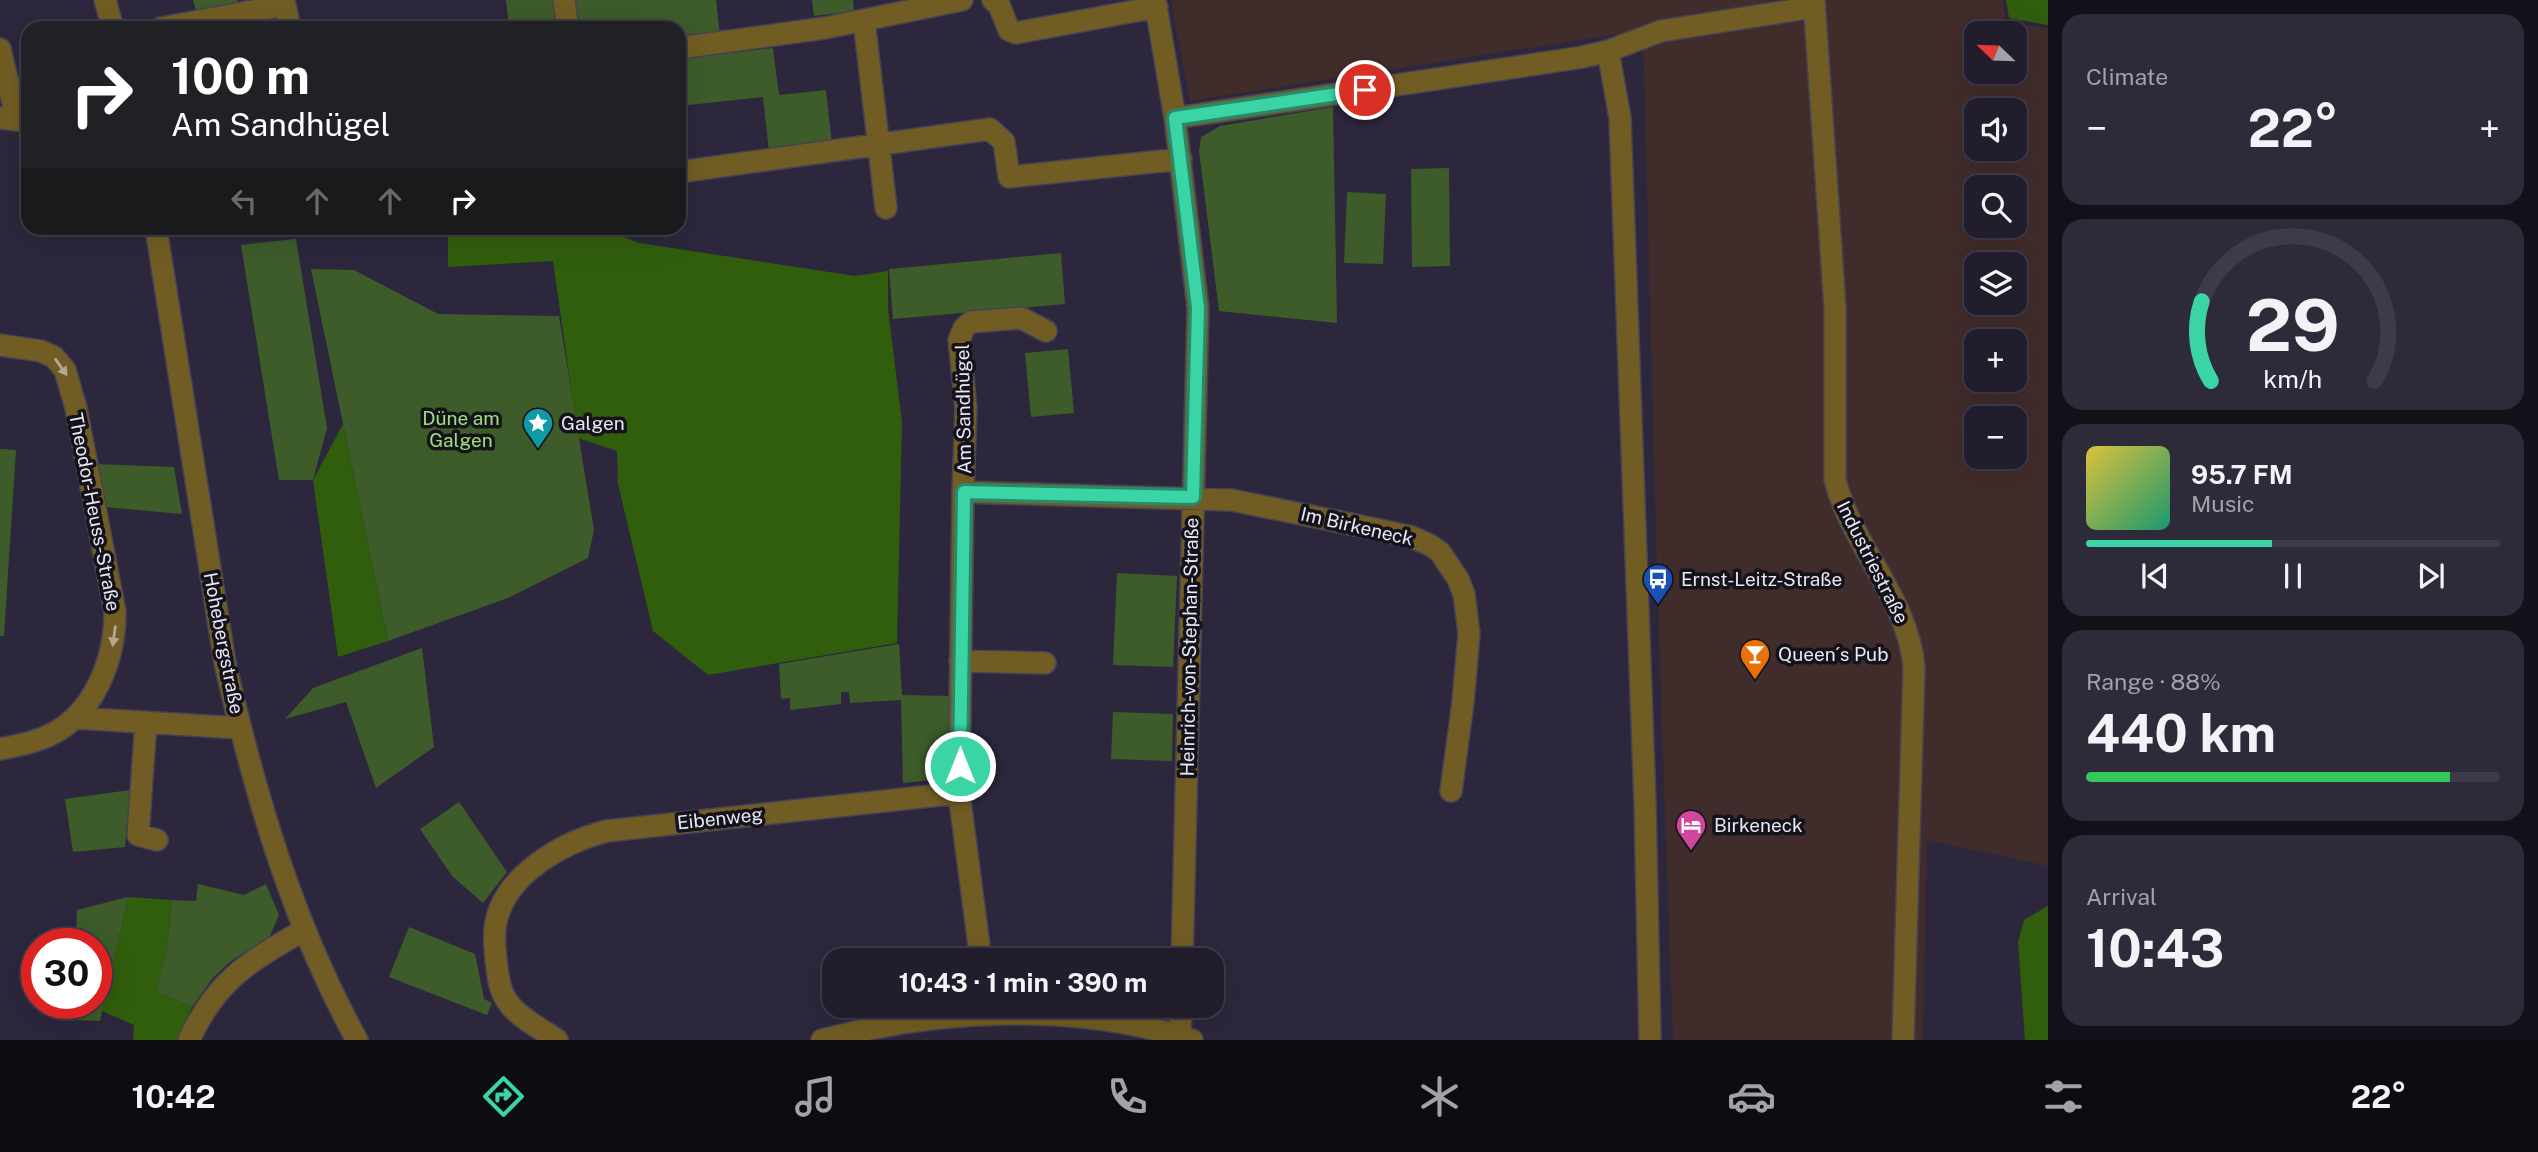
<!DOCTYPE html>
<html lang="en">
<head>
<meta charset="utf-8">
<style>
  :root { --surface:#211d2d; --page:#2d2a39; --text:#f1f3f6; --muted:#a2a2aa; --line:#3e3b49; --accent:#3ad4a5 }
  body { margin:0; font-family:"Public Sans",sans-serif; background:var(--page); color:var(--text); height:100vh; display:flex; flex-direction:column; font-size:26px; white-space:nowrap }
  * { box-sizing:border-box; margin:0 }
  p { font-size:23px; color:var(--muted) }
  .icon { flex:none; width:38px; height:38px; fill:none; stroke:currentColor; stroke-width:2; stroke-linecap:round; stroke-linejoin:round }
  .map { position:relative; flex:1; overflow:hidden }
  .details { display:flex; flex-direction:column; gap:14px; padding:14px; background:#121019; width:490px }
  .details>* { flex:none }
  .banner { position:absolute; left:21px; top:21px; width:665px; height:214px; border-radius:21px; box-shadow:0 7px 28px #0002,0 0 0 2px var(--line); background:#202124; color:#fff; overflow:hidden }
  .needle { width:46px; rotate:293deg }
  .tools { position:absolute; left:1964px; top:21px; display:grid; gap:14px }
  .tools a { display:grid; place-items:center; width:63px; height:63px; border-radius:14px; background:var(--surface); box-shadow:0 7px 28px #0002,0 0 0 2px var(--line); font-size:35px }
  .speed { position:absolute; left:21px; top:928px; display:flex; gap:14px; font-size:35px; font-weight:700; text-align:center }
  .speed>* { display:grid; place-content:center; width:91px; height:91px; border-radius:50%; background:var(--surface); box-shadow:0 7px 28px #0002,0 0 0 2px var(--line); line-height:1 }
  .speed .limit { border:10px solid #d22; background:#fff; color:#111 }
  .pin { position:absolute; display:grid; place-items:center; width:60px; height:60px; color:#fff; margin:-30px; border:4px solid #fff; border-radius:50%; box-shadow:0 2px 7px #0007 }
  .me { position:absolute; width:77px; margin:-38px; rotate:0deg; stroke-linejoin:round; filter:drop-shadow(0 0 5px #0008) }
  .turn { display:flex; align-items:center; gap:24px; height:147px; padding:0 35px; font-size:32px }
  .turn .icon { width:91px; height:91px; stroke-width:2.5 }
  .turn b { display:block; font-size:49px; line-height:60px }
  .lanes { display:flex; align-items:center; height:66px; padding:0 35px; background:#0003; justify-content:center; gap:35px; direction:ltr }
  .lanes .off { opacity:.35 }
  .big { font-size:52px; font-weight:700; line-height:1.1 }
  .details .tile { flex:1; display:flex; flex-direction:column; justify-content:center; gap:10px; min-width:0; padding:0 24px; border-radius:21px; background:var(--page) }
  .details .dial { align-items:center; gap:0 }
  .dial svg { height:182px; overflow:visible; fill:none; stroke:var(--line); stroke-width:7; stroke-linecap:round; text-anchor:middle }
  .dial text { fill:var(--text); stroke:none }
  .song { display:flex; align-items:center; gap:21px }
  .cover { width:84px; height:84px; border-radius:10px; background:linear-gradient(135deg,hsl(50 70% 55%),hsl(160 70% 35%)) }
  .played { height:7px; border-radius:4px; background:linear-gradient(90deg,var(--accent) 45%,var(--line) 45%) }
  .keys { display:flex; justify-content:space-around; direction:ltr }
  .heat { display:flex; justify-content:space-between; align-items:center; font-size:38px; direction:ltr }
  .charge { height:10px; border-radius:5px; background:linear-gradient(90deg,#34c759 88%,var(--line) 0) }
  .trip { position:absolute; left:822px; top:948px; width:402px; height:70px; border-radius:21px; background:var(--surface); box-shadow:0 7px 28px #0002,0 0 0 2px var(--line); font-weight:700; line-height:70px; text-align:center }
  .tab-bar { display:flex; height:112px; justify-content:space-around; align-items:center; background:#0d0c12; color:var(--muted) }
  .tab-bar .icon { width:49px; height:49px }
  .tab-bar .on { color:var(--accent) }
  .tab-bar b { font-size:32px; color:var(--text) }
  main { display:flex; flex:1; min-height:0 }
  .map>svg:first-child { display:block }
</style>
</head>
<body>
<main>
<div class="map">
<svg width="2048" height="1040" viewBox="0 0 2048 1040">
  <rect width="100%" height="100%" fill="#2c273c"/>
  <path fill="#402c2b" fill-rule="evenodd" d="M1171,0H2003L2006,22L2048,28V866L1927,840L1923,1040H1673L1658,614L1643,30L1190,101ZM1976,33H2014V72H1976ZM1976,110H2014V149H1976ZM1976,187H2014V226H1976ZM1976,264H2014V303H1976ZM1976,341H2014V380H1976ZM1976,418H2014V457H1976Z"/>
  <path fill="#3d5c2a" d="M193,0H237L238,3L197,13Z
    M506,0H556L559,22L553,28H509Z
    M572,0H716L720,36L679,41V28H576Z
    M812,0H853L854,11L814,16Z
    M773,48L779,95L826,90L832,144L769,151L763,97L679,106V59Z
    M1333,107L1337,323L1219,311L1199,151L1201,137L1220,126Z
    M1449,168L1450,266L1412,267L1411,169Z
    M1347,192L1386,194L1383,264L1344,263Z
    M296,239L327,428L313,480H279L241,245Z
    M1061,253L1065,304L893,319L889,269Z
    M311,269L354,270L438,314L559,316L594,530L588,558L508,598L388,641Z
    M1068,349L1074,413L1031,417L1025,353Z
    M0,449L16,450L4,636H0Z
    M95,464L174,467L182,514L104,507Z
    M1117,573L1177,576L1173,667L1113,665Z
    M899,644L902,695L952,696L951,778L903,783L901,700L850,703L849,692H841V704L790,710V698L781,699L779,664Z
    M422,648L434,747L376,788L346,702L285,719L313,688Z
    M1113,712L1173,714L1172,761L1111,759Z
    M130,790L125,847L73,852L65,799Z
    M459,802L507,872L483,903L452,876L420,829Z
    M198,884L244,895L266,884L279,915L270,936L230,962L212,979L192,1007L156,992L167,947L172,900L196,901Z
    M128,897L100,1021L74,1020V1003H96V943H76L77,910Z
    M409,927L475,954L484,999L492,1003L487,1015L389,977Z
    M1086,948L1087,961H999V958Z"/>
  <path fill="#315e0d" d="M2006,0H2048V25L2009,18Z
    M530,228H602L639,243L855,276L888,271V309L902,422L897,643L708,675L653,631L618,484L617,451L578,438L553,261L448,267V235Z
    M343,424L388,641L338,657L313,480Z
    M128,897L172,900L167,947L156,992L192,1007L177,1040H133L134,1025L102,1011Z
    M2048,906V1040H2025L2018,942L2024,920Z"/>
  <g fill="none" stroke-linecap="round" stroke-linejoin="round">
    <g stroke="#464256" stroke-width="24">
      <path id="minor" d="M105,0L113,28
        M564,0L568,28
        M993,0L999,5L1009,30L1016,33L1157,7
        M1155,0L1175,118L1198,308L1182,961
        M1814,0L1835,308V480C1852,546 1908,598 1914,667L1903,1040
        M864,20L886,208
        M161,28L285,5L290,28
        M679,48L825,28L962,0
        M0,49L17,120L0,118
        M1608,51L1620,118L1645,802L1650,1040
        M1175,118L1583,57L1608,51L1661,31L1814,7
        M679,172L990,129L1004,142L1009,177L1181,159
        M156,228L225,663C255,794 292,922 357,1040
        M0,345L41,351L54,357L65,370L76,408L115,612C115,660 94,715 48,736C33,743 16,746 0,749
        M963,492L966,408L959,340L964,328L971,322L1021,318L1046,331
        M960,661L1045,663
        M75,718L240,728
        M146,722L138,835L157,840
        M959,793L963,492L1231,500L1380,530L1412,537L1430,545L1440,552L1458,579L1464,594L1469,634L1463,702L1451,791
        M1180,1036L1181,1006
        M189,1040C216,980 250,961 304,930
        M557,1040C542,1029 522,1020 510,1005C499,992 498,976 496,960C495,947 493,935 496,922C506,874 563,842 607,831L959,793L981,961
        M822,1040C939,1009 1077,1002 1192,1040"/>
    </g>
    <use href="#minor" stroke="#715d23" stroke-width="21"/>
  </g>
  <defs><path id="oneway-solid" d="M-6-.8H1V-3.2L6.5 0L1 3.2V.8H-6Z" transform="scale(1.75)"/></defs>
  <g fill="#b3a896">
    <use href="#oneway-solid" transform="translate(61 367) rotate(55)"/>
    <use href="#oneway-solid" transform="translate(114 636) rotate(98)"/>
  </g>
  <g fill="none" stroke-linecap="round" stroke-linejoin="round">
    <g stroke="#268a6b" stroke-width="18">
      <path id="route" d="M960,766L964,492L1193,497L1198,308L1175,118L1365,90"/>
    </g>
    <use href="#route" stroke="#3ad4a5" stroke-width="12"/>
  </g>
  <defs>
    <g id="sight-pin" transform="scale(1.575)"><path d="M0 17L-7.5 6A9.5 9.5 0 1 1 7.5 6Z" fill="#0f9aa8" stroke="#14121b"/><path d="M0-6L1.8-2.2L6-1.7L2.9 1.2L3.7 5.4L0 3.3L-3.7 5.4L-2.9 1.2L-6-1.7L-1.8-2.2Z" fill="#fff"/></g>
    <g id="bus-pin" transform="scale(1.575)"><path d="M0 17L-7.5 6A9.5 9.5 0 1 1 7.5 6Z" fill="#1a4fb4" stroke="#14121b"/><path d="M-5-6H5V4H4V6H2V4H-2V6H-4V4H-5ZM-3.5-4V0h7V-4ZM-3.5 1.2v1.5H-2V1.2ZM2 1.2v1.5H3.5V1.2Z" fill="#fff"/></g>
    <g id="bar-pin" transform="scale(1.575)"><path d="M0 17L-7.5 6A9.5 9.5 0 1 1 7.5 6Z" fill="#e8710a" stroke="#14121b"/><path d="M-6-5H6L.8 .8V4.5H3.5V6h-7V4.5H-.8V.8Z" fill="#fff"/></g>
    <g id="hotel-pin" transform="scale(1.575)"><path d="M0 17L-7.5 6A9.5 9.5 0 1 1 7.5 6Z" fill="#d1479c" stroke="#14121b"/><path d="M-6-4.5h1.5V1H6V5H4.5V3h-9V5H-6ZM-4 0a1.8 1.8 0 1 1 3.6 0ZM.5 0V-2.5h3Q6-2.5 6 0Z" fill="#fff"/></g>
  </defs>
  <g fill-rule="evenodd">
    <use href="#sight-pin" x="538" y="423"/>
    <use href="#bus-pin" x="1658" y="579"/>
    <use href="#bar-pin" x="1755" y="654"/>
    <use href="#hotel-pin" x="1691" y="825"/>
  </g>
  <g text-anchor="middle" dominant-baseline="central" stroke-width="7" stroke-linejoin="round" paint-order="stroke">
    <g font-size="19" fill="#e9e6f5" stroke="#14121b">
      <text transform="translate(963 409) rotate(-91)">Am Sandhügel</text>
      <text transform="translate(95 512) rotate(79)">Theodor-Heuss-Straße</text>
      <text transform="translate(1357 526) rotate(13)">Im Birkeneck</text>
      <text transform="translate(1873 562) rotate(63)">Industriestraße</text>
      <text transform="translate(224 643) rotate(79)">Hohebergstraße</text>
      <text transform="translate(1189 647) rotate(-89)">Heinrich-von-Stephan-Straße</text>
      <text transform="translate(720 818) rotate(-6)">Eibenweg</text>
    </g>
    <g font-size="19" fill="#a0e07b" stroke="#14121b">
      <text x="461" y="418">Düne am<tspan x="461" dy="22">Galgen</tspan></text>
    </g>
    <g font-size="19" fill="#e9e6f5" stroke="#14121b" text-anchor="start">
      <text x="561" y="423">Galgen</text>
      <text x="1681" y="579">Ernst-Leitz-Straße</text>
      <text x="1778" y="654">Queen´s Pub</text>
      <text x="1714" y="825">Birkeneck</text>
    </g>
  </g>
</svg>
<div class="tools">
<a><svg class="needle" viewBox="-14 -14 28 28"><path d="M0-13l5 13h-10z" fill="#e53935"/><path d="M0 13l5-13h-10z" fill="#a2a2aa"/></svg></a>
<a><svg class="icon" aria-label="sound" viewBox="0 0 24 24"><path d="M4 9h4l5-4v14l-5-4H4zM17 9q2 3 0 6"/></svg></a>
<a><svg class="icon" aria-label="search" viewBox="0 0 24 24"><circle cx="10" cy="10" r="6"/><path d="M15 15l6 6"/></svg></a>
<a><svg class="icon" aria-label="layers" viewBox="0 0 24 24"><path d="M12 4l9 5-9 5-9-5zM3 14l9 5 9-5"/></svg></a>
<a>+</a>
<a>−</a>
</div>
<div class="speed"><div class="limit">30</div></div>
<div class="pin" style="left:1365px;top:90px;background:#d93025"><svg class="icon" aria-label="arrive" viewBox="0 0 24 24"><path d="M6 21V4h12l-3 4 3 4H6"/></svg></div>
<svg class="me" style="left:960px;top:766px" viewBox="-20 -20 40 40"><circle r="17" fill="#3ad4a5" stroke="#fff" stroke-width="3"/><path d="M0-11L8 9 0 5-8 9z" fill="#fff"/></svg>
<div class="trip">10:43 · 1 min · 390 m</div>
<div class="banner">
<div class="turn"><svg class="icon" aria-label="right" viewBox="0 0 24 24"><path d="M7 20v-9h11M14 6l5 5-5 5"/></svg><div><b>100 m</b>Am Sandhügel</div></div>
<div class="lanes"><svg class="icon off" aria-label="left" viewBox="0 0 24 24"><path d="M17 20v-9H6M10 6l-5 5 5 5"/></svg><svg class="icon off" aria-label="ahead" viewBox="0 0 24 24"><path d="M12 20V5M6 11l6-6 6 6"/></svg><svg class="icon off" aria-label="ahead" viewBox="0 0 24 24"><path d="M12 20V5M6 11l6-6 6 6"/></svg><svg class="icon" aria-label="right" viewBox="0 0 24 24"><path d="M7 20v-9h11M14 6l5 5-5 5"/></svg></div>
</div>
</div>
<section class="details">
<div class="tile"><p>Climate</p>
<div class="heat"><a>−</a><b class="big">22°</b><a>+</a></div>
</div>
<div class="tile dial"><svg viewBox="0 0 100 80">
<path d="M14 69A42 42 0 1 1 86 69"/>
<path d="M14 69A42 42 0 0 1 10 34" stroke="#3ad4a5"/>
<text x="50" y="56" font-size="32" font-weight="700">29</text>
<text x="50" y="72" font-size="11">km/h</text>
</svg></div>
<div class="tile">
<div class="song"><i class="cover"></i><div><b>95.7 FM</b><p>Music</p></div></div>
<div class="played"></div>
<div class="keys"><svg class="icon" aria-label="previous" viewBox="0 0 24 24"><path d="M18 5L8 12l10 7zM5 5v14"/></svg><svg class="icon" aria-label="pause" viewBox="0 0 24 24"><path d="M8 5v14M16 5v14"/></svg><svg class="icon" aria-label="next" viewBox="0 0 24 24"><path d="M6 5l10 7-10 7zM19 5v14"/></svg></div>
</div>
<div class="tile"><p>Range · 88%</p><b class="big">440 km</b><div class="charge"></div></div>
<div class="tile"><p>Arrival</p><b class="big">10:43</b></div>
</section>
</main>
<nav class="tab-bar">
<b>10:42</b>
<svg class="icon on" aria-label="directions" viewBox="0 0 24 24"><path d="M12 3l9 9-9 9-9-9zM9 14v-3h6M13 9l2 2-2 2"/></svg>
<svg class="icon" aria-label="music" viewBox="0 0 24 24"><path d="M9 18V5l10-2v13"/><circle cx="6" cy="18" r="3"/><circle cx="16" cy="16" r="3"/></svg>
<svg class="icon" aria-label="phone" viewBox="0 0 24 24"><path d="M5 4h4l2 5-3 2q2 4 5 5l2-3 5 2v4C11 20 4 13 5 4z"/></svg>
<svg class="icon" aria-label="climate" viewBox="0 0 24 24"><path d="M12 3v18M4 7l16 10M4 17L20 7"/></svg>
<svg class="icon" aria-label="car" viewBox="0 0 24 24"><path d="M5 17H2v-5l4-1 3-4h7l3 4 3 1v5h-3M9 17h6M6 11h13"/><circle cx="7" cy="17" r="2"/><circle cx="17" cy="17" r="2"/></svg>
<svg class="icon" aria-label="filters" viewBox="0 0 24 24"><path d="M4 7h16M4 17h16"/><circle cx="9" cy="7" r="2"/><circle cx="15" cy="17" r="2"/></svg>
<b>22°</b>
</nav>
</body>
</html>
